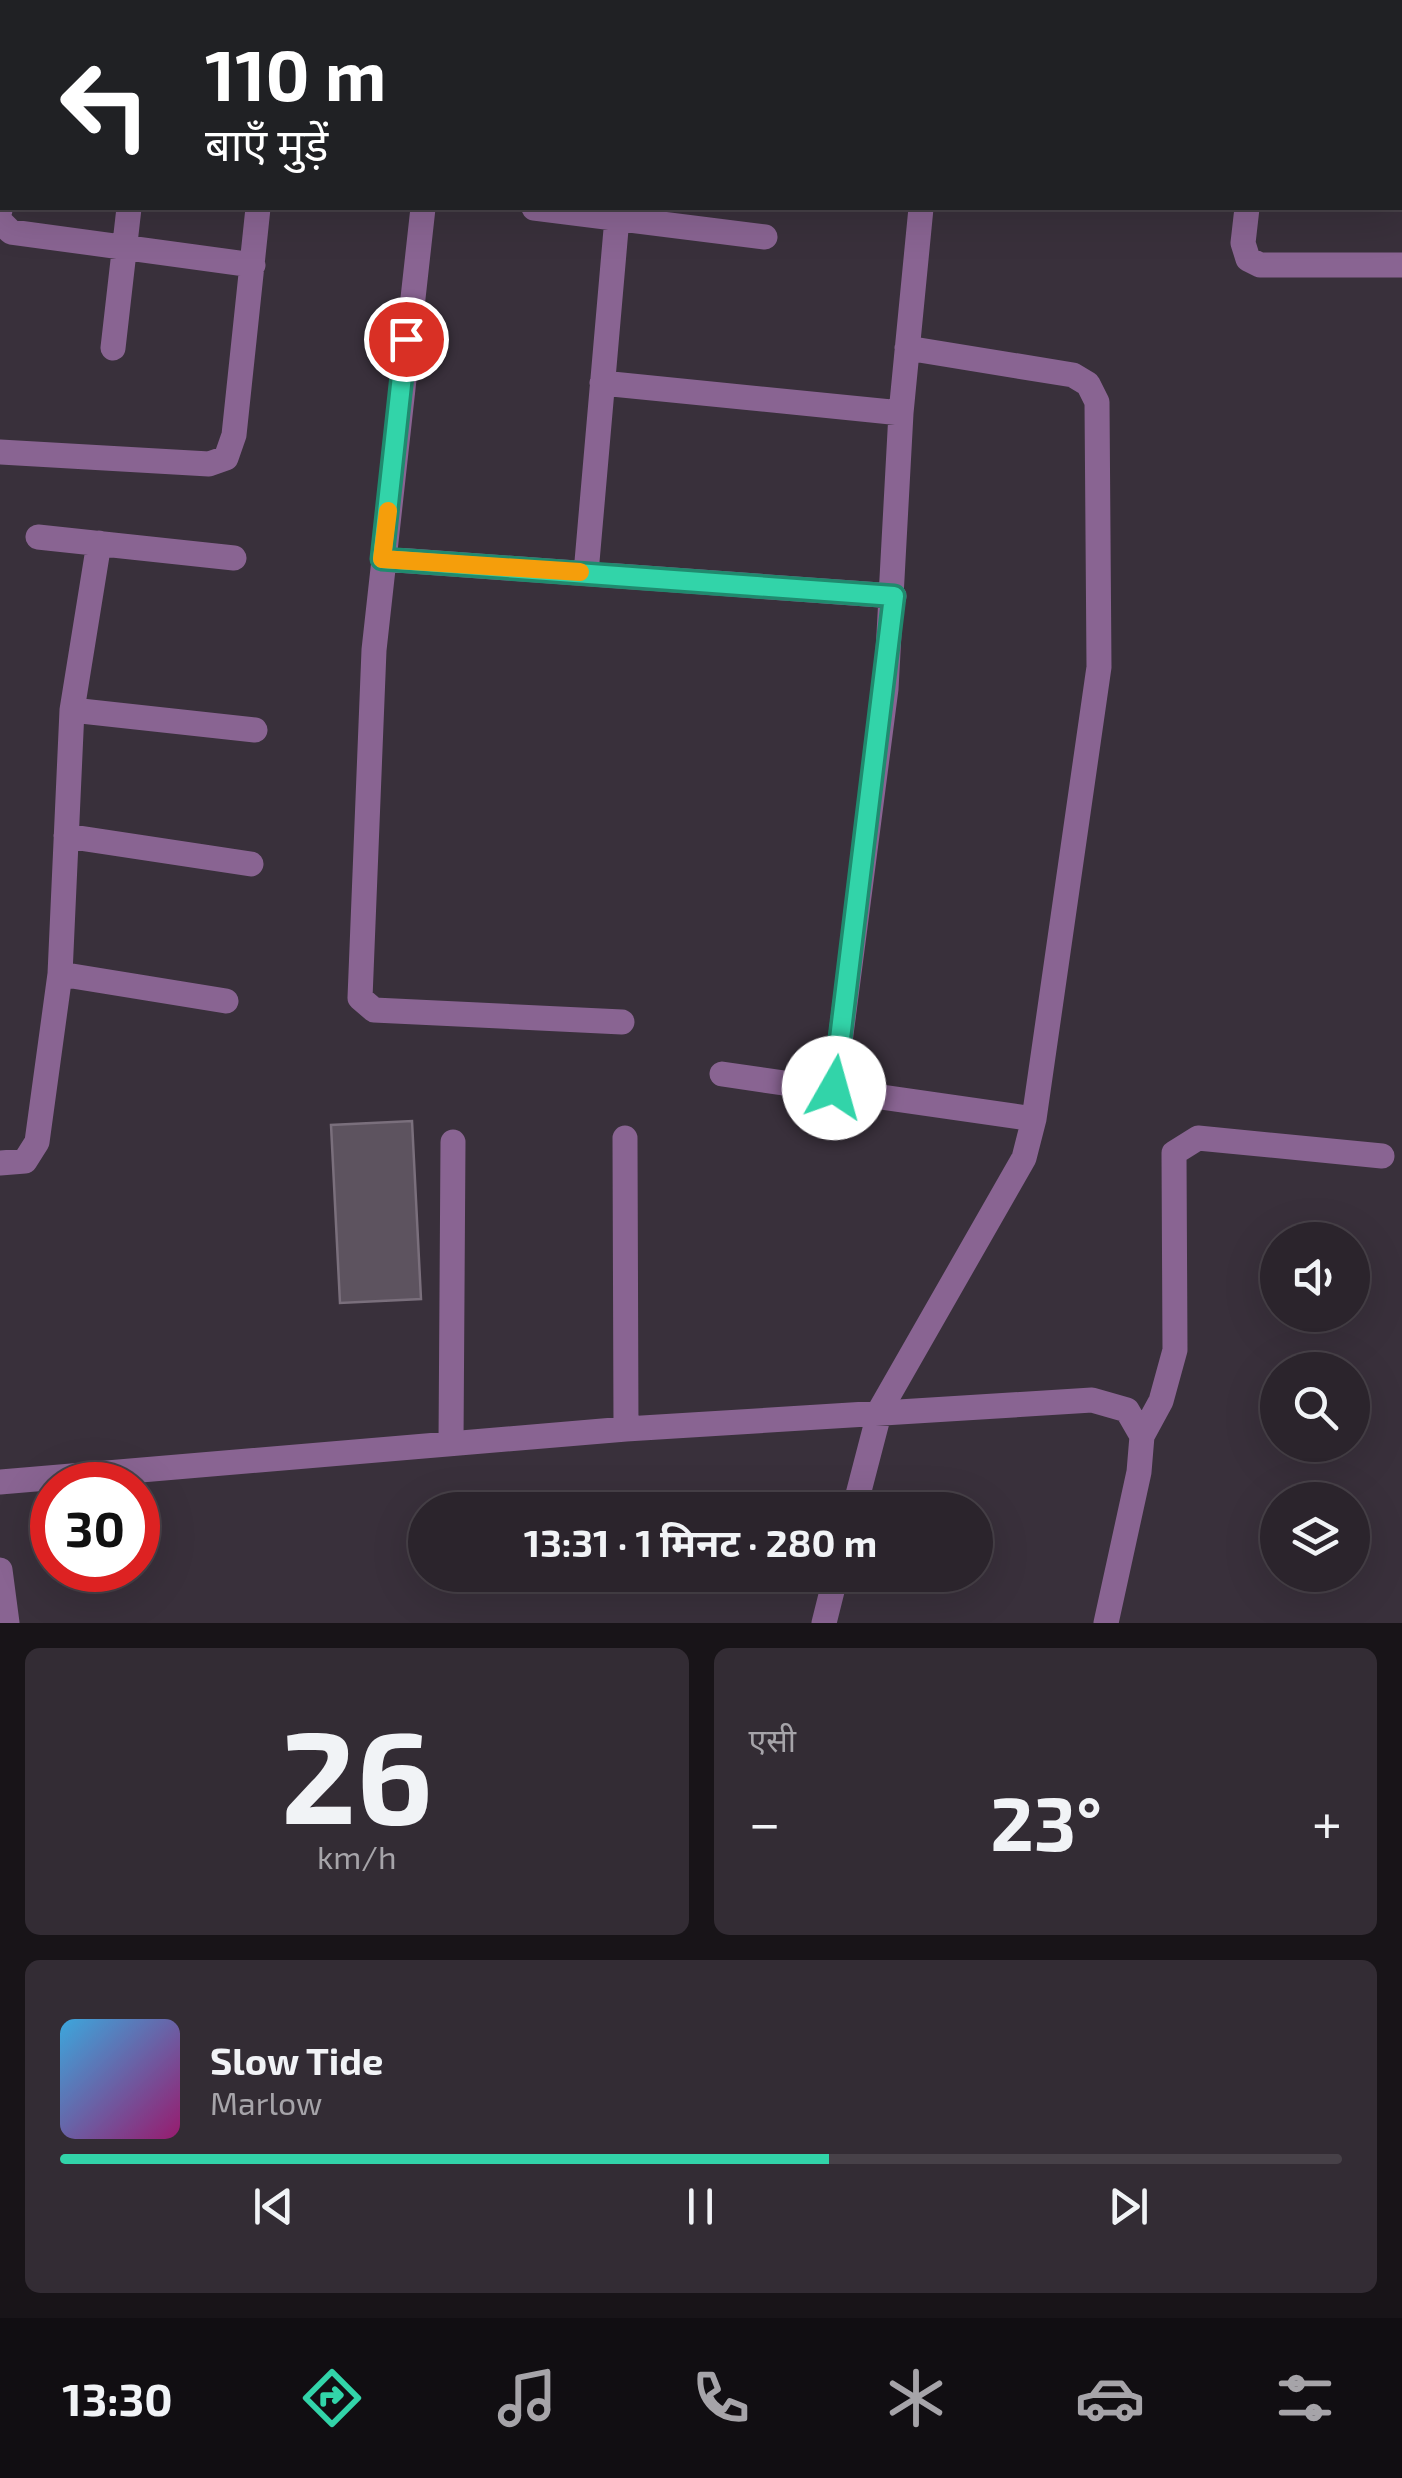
<!DOCTYPE html>
<html lang="hi">
<head>
<meta charset="utf-8">
<style>
  :root { --surface:#2b242c; --page:#332c34; --text:#f1f3f6; --muted:#a6a4a9; --line:#474148; --accent:#32d4a9 }
  body { margin:0; font-family:"Exo 2","Noto Sans Devanagari",sans-serif; background:var(--page); color:var(--text); height:100vh; display:flex; flex-direction:column; font-size:38px; white-space:nowrap }
  * { box-sizing:border-box; margin:0 }
  p { font-size:32px; color:var(--muted) }
  .icon { flex:none; width:55px; height:55px; fill:none; stroke:currentColor; stroke-width:2; stroke-linecap:round; stroke-linejoin:round }
  .map { position:relative; height:1623px; overflow:hidden }
  .drawer { display:flex; flex-direction:column; gap:25px; padding:25px; background:#181418; flex:1 }
  .drawer>* { flex:none }
  .top-card { position:absolute; left:0px; top:0px; width:1402px; height:210px; box-shadow:0 10px 40px #0002,0 0 0 2px var(--line); background:#202124; color:#fff; overflow:hidden }
  .buttons { position:absolute; left:1260px; top:1222px; display:grid; gap:20px }
  .buttons a { display:grid; place-items:center; width:110px; height:110px; border-radius:50%; background:var(--surface); box-shadow:0 10px 40px #0002,0 0 0 2px var(--line); font-size:50px }
  .speed { position:absolute; left:30px; top:1462px; display:flex; gap:20px; font-size:50px; font-weight:700; text-align:center }
  .speed>* { display:grid; place-content:center; width:130px; height:130px; border-radius:50%; background:var(--surface); box-shadow:0 10px 40px #0002,0 0 0 2px var(--line); line-height:1 }
  .speed .limit { border:15px solid #d22; background:#fff; color:#111 }
  .pin { position:absolute; display:grid; place-items:center; width:85px; height:85px; color:#fff; margin:-42px; border:5px solid #fff; border-radius:50%; box-shadow:0 2px 10px #0007 }
  .me { position:absolute; width:110px; margin:-55px; rotate:7deg; stroke-linejoin:round; filter:drop-shadow(0 0 8px #0008) }
  .turn { display:flex; align-items:center; gap:35px; height:210px; padding:0 40px; font-size:45px }
  .turn .icon { width:130px; height:130px; stroke-width:2.5 }
  .turn b { display:block; font-size:70px; line-height:85px }
  .big { font-size:75px; font-weight:700; line-height:1.1 }
  .drawer .card { flex:1; display:flex; flex-direction:column; justify-content:center; gap:15px; min-width:0; padding:0 35px; border-radius:15px; background:var(--page) }
  .drawer .dial { align-items:center; gap:0 }
  .dial b { font-size:130px; line-height:1 }
  .song { display:flex; align-items:center; gap:30px }
  .cover { width:120px; height:120px; border-radius:15px; background:linear-gradient(135deg,hsl(200 70% 55%),hsl(320 70% 35%)) }
  .played { height:10px; border-radius:5px; background:linear-gradient(90deg,var(--accent) 60%,var(--line) 60%) }
  .keys { display:flex; justify-content:space-around; direction:ltr }
  .heat { display:flex; justify-content:space-between; align-items:center; font-size:55px; direction:ltr }
  .drawer .tiles { flex:1; display:grid; gap:25px; grid-template-columns:1fr 1fr }
  .card:last-child { grid-column:span 2 }
  .trip { position:absolute; left:408px; top:1492px; width:585px; height:100px; border-radius:50px; background:var(--surface); box-shadow:0 10px 40px #0002,0 0 0 2px var(--line); font-weight:700; line-height:100px; text-align:center }
  .tabs { display:flex; height:160px; justify-content:space-around; align-items:center; background:#110e12; color:var(--muted) }
  .tabs .icon { width:70px; height:70px }
  .tabs .on { color:var(--accent) }
  .tabs b { font-size:45px; color:var(--text) }
  .map>svg:first-child { display:block }
</style>
</head>
<body>
<div class="map">
<svg width="1402" height="1623" viewBox="0 0 1402 1623">
  <rect width="100%" height="100%" fill="#39303b"/>
  <path fill="#5d535f" stroke="#7a6f7c" stroke-width="2.5" d="M412,1121L421,1299L340,1303L331,1125Z"/>
  <g fill="none" stroke-linecap="round" stroke-linejoin="round">
    <path stroke="#896492" stroke-width="25" d="M761,0V2
      M280,2V0
      M445,2L446,0
      M1220,2V0
      M0,81H2
      M1400,170H1402
      M423,208L374,650L360,998L374,1010L622,1022
      M534,208L765,237
      M1247,208L1243,243L1248,259L1260,265H1402
      M0,210L2,188
      M0,221L11,232L253,265
      M113,348L129,208
      M602,383L901,413
      M0,452L209,464L226,458L234,435L258,208
      M38,537L234,558
      M383,559L894,596
      M586,573L617,218
      M72,710L255,730
      M66,836L251,864
      M60,974L226,1001
      M722,1074L1034,1119
      M834,1088L886,689L901,413L921,208
      M625,1138L626,1429
      M0,1163L25,1161L37,1142L60,974L72,710L99,543
      M1142,1436L1161,1401L1175,1350L1174,1153L1198,1138L1382,1156
      M451,1443L453,1142
      M0,1482L626,1429L1092,1400L1127,1410L1142,1436L1139,1472L1106,1623
      M854,1510L880,1410L1024,1158L1034,1119L1099,667L1097,402L1088,384L1073,375L907,348
      M0,1570L7,1623
      M824,1623L836,1575"/>
  </g>
  <g fill="none" stroke-linecap="round" stroke-linejoin="round">
    <g stroke="#208a6e" stroke-width="25">
      <path id="route" d="M406,339L382,559L894,596L834,1088"/>
    </g>
    <use href="#route" stroke="#32d4a9" stroke-width="18"/>
    <path stroke="#f59e0b" stroke-width="18" d="M388,511L382,559L580,572"/>
  </g>
</svg>
<div class="buttons">
<a><svg class="icon" aria-label="sound" viewBox="0 0 24 24"><path d="M4 9h4l5-4v14l-5-4H4zM17 9q2 3 0 6"/></svg></a>
<a><svg class="icon" aria-label="search" viewBox="0 0 24 24"><circle cx="10" cy="10" r="6"/><path d="M15 15l6 6"/></svg></a>
<a><svg class="icon" aria-label="layers" viewBox="0 0 24 24"><path d="M12 4l9 5-9 5-9-5zM3 14l9 5 9-5"/></svg></a>
</div>
<div class="speed"><div class="limit">30</div></div>
<div class="pin" style="left:406px;top:339px;background:#d93025"><svg class="icon" aria-label="arrive" viewBox="0 0 24 24"><path d="M6 21V4h12l-3 4 3 4H6"/></svg></div>
<svg class="me" style="left:834px;top:1088px" viewBox="-20 -20 40 40"><circle r="19" fill="#fff"/><path d="M0-13L10 11 0 6-10 11z" fill="#32d4a9"/></svg>
<div class="trip">13:31 · 1 मिनट · 280 m</div>
<div class="top-card">
<div class="turn"><svg class="icon" aria-label="left" viewBox="0 0 24 24"><path d="M17 20v-9H6M10 6l-5 5 5 5"/></svg><div><b>110 m</b>बाएँ मुड़ें</div></div>
</div>
</div>
<section class="drawer">
<div class="tiles">
<div class="card dial"><b>26</b><p>km/h</p></div>
<div class="card"><p>एसी</p>
<div class="heat"><a>−</a><b class="big">23°</b><a>+</a></div>
</div>
<div class="card">
<div class="song"><i class="cover"></i><div><b>Slow Tide</b><p>Marlow</p></div></div>
<div class="played"></div>
<div class="keys"><svg class="icon" aria-label="previous" viewBox="0 0 24 24"><path d="M18 5L8 12l10 7zM5 5v14"/></svg><svg class="icon" aria-label="pause" viewBox="0 0 24 24"><path d="M8 5v14M16 5v14"/></svg><svg class="icon" aria-label="next" viewBox="0 0 24 24"><path d="M6 5l10 7-10 7zM19 5v14"/></svg></div>
</div>
</div>
</section>
<nav class="tabs">
<b>13:30</b>
<svg class="icon on" aria-label="directions" viewBox="0 0 24 24"><path d="M12 3l9 9-9 9-9-9zM9 14v-3h6M13 9l2 2-2 2"/></svg>
<svg class="icon" aria-label="music" viewBox="0 0 24 24"><path d="M9 18V5l10-2v13"/><circle cx="6" cy="18" r="3"/><circle cx="16" cy="16" r="3"/></svg>
<svg class="icon" aria-label="phone" viewBox="0 0 24 24"><path d="M5 4h4l2 5-3 2q2 4 5 5l2-3 5 2v4C11 20 4 13 5 4z"/></svg>
<svg class="icon" aria-label="climate" viewBox="0 0 24 24"><path d="M12 3v18M4 7l16 10M4 17L20 7"/></svg>
<svg class="icon" aria-label="car" viewBox="0 0 24 24"><path d="M5 17H2v-5l4-1 3-4h7l3 4 3 1v5h-3M9 17h6M6 11h13"/><circle cx="7" cy="17" r="2"/><circle cx="17" cy="17" r="2"/></svg>
<svg class="icon" aria-label="filters" viewBox="0 0 24 24"><path d="M4 7h16M4 17h16"/><circle cx="9" cy="7" r="2"/><circle cx="15" cy="17" r="2"/></svg>
</nav>
</body>
</html>
